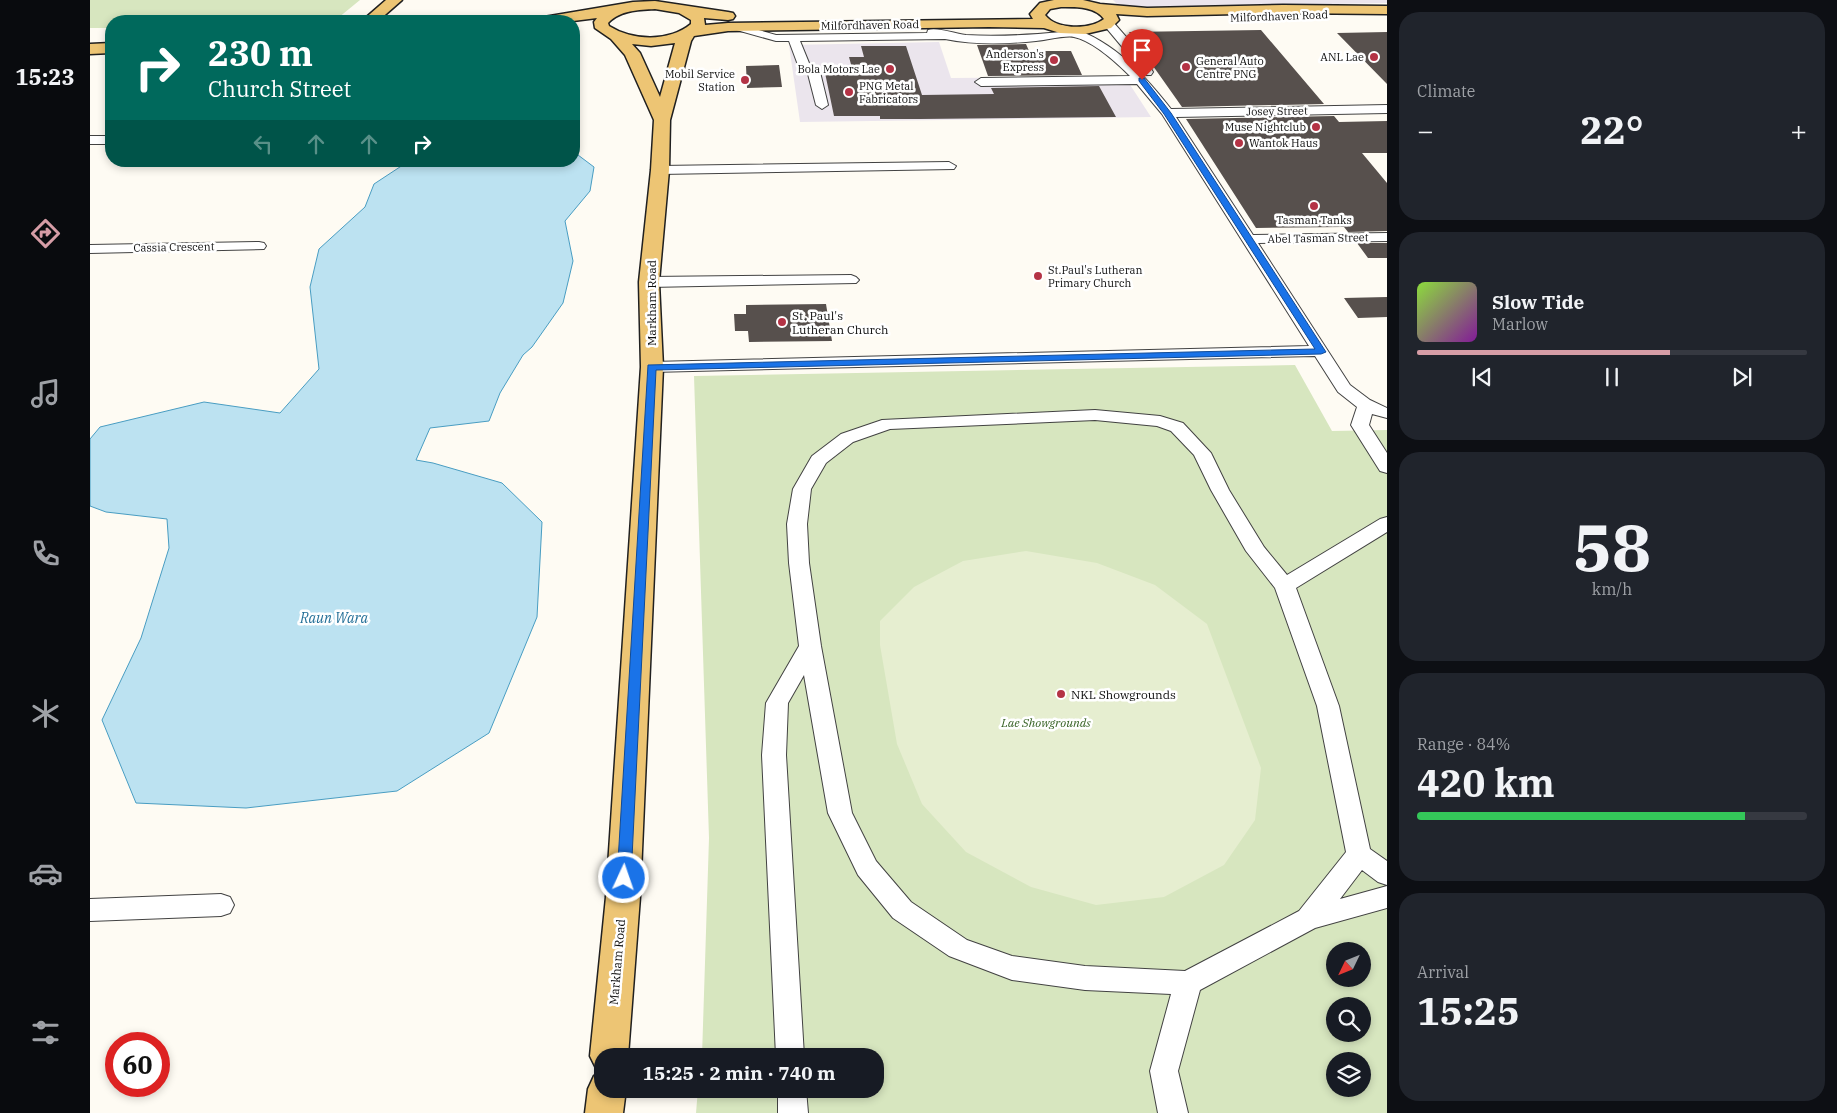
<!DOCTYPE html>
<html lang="en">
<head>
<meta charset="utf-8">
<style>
  :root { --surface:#171b24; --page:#20242c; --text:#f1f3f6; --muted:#9ea1a6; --line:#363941; --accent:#d69da6 }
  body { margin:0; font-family:"IBM Plex Serif",serif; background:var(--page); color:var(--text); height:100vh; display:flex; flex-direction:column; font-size:19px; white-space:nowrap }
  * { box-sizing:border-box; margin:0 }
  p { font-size:16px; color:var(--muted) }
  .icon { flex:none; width:28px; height:28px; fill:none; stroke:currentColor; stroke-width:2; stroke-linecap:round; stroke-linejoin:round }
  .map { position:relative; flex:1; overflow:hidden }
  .side { display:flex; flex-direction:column; gap:12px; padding:12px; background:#0d0f14; width:450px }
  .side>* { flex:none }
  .top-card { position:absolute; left:15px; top:15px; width:475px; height:152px; border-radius:20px; box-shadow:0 2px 8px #0003; background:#00695c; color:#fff; overflow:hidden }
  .needle { width:32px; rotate:227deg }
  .buttons { position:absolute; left:1236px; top:942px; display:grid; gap:10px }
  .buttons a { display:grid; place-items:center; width:45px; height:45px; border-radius:50%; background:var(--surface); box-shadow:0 2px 8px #0003; font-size:25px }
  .speed { position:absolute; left:15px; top:1032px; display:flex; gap:10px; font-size:25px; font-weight:700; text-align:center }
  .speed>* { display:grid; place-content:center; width:65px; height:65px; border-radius:50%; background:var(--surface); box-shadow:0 2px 8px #0003; line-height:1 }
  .speed .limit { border:8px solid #d22; background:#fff; color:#111 }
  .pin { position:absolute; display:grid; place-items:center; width:42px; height:42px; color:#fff; margin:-51px -21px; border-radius:50% 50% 50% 0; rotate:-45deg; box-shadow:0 0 5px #0007 }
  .pin .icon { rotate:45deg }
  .me { position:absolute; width:55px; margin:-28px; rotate:3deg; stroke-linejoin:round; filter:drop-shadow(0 0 4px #0008) }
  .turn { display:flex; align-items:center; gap:18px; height:105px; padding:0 20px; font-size:22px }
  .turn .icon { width:65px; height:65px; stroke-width:2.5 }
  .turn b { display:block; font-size:35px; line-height:42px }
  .lanes { display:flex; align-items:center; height:48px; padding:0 20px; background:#0003; justify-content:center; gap:25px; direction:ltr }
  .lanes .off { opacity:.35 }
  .big { font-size:38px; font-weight:700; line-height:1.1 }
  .side .card { flex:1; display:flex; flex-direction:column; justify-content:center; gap:8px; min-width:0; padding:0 18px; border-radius:20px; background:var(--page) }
  .side .dial { align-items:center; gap:0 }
  .dial b { font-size:65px; line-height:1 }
  .song { display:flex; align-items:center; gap:15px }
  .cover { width:60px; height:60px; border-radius:8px; background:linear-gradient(135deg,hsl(90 70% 55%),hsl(290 70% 35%)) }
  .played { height:5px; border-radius:2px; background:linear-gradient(90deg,var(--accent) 65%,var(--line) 65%) }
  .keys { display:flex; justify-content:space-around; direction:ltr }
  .heat { display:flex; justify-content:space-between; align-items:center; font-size:28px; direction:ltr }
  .charge { height:8px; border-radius:4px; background:linear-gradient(90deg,#34c759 84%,var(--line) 0) }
  .trip { position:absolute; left:504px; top:1048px; width:290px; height:50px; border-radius:20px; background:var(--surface); box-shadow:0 2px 8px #0003; font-weight:700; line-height:50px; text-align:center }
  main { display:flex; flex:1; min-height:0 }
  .tabs { display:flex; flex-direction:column; width:90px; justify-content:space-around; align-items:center; background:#090b0e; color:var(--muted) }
  .tabs .icon { width:35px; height:35px }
  .tabs .current { color:var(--accent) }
  .tabs b { font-size:22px; color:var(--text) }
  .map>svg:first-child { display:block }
</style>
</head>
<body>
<main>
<nav class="tabs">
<b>15:23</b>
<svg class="icon current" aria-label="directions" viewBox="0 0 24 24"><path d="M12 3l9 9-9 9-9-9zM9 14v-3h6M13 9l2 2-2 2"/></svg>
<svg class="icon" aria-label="music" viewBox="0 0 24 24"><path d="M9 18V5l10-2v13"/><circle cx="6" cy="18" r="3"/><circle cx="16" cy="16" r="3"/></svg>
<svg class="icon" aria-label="phone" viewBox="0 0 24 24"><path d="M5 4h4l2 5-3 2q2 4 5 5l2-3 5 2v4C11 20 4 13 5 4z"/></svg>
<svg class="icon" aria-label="climate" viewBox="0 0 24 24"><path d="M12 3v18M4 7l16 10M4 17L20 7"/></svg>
<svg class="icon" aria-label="car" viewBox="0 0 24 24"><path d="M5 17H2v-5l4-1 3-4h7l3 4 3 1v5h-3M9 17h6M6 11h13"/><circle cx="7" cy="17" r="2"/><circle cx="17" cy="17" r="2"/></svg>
<svg class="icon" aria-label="filters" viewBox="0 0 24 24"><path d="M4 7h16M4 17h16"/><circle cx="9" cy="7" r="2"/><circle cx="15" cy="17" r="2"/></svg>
</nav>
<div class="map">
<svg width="1297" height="1113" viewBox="0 0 1297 1113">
  <rect width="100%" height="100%" fill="#fefbf3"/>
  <path fill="#ebe5ed" d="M1023,0H1297V3L1031,8Z
    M849,42L861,78L1035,77L1061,117L710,122L699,45Z"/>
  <path fill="#d7e6bf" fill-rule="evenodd" d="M0,0H270L248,18L177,21H21V28H0Z
    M1205,365L1242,431L1297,430V1113H606L608,1089H785V1056H612L619,838L604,376ZM1245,951H1272V979H1245ZM1245,1006H1272V1034H1245ZM1245,1061H1272V1089H1245Z"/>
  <path fill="#e6eed0" d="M936,551L1007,563L1065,585L1117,624L1171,768L1165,820L1134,865L1074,897L1006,905L941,887L876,852L832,804L807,744L790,645V621L824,587L873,561Z"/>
  <path fill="#bce2f1" stroke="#499dc2" d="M484,152L504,167L500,191L475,221L483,261L473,303L442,347L433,355L410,393L399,421L340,428L326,460L343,463L412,483L452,522L447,617L399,733L307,791L156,808L46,803L12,720L51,638L79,548L77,519L16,512L0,506V439L10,427L114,402L190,413L229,369L220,287L229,249L275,207L284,184L319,161H484Z"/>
  <path fill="#57504d" d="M1171,30L1234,104L1092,107L1039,32Z
    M1297,32V84L1247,33Z
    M936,44L939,51H981L992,75L898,76L887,45Z
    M771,46H816L832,95L904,94L901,88L1009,86L1026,117L830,119H790V116H744L734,68H762L759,57H774Z
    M689,65L692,87L657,88L656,66Z
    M1244,116L1249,122L1297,121V153H1272L1297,183V231L1258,232L1254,227L1166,228L1096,119Z
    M1267,243H1297V258H1278Z
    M1297,297V317L1268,318L1254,298Z
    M736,304L742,341L659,342L658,331H645L644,314H656V305Z"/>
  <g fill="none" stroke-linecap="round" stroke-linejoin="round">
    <g stroke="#424242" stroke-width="2">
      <path id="minor" d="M1019,21L1023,22L1053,56L1063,72L1061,75H1053L1044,61L1013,24Z
        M647,24L686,35L837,33L838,30C847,27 866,34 876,35C908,37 939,35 971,32L965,28L971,25C1019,36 1052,72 1081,109L1297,105V113L1086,117L1163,235L1297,233V241L1168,243L1260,385L1280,400L1297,408V418L1282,414L1279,425L1297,453V473L1290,471L1261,425L1267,407L1248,392L1225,356L562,372L556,371L554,367L556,363L562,362L1219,346L1072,114L1047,84L891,86L885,82L891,78L1040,76C1027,63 1003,41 984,37C976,35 956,40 946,41C916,44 885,45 855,39L710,41L719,63L730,72L738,105L732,109L726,105L718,74L708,65L699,41H686L643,29L641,27Z
        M0,136H21V144H0Z
        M859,162L866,166L864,169L570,174L563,170L570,166Z
        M169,242L174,243L176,246L174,249L0,253V245Z
        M761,275L766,277L769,280L766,283L559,287L554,285L551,282L554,279L559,277Z
        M1005,410L1070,416L1093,423L1121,453L1139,490L1174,547L1197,575L1290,519L1297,517V532L1206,588L1249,706L1280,849L1297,861V885L1288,882L1272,870L1250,899L1297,886V908L1225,928L1110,990L1088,1071L1098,1113H1068L1060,1071L1081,994L995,990L922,980L859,956L803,918L768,875L738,813L714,675L698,703L696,755L714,1056H686L672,755L676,703L709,646L699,563L697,524L703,489L722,456L751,434L792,420ZM1005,420L1067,426L1081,431L1104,455L1121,490L1156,551L1185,588L1227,706L1256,852L1209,911L1095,971L995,966L922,956L877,940L821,902L786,861L762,813L731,646L719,563L717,524L721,489L736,463L763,442L800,429Z
        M131,894L140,897L144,905L140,913L131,916L0,921V899Z
        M688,1089H716L718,1113H688Z"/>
    </g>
    <g stroke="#202020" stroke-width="3">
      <path id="major" d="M296,0H312L288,21H272Z
        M964,0H993L1010,4L1057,8L1193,5L1297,6V14L1193,13L1057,16L1026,14L1029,20L1021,28L995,34L970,33L954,28L899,27L638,31L604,36L601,41L580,120L579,170L569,282L573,367L550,897L538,1056H512V1071L506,1068L500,1056L516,897L551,367L549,282L561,170L564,120L535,55L521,39L505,28L504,22L507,18L483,21H447L449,18L454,17L543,2L565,1L638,12L643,13L645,16L643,19L638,20L614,18L615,25L638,23L943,19L940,14L950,3ZM971,7C985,7 1005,6 1014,19C1000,30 966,30 955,15L960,9ZM565,9L589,13L601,20V24C579,42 543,41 519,26L518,23C530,10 549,10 565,9ZM585,43L570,97L550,53L542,44L561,46Z
        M21,43V53L0,54V44Z
        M512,1073V1089H536L533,1113H495L498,1089L504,1076Z"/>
    </g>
    <use href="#minor" fill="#fff" fill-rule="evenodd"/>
    <use href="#major" fill="#edc574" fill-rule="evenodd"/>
  </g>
  <path fill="#1a73e8" stroke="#114b97" d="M1049,78H1054L1081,113L1236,352L1231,354L566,370L541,878L539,882L534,883L529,882L527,878L558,365L1225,349L1074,114L1049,81Z"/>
  <g fill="#b43345" stroke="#fff" stroke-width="2">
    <circle cx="1284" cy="57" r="5"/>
    <circle cx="964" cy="60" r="5"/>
    <circle cx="1096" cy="67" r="5"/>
    <circle cx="800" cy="69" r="5"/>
    <circle cx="655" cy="80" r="5"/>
    <circle cx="759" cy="92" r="5"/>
    <circle cx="1226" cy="127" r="5"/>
    <circle cx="1149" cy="143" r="5"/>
    <circle cx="1224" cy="206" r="5"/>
    <circle cx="948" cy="276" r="5"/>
    <circle cx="692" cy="322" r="5"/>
    <circle cx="971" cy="694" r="5"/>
  </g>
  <g text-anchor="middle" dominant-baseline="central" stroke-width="5" stroke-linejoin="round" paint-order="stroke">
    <g font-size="11" fill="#0f0f0f" stroke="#fff">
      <text transform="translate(1189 16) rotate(-2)">Milfordhaven Road</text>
      <text transform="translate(780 25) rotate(-1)">Milfordhaven Road</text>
      <text transform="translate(1187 111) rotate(-1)">Josey Street</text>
      <text transform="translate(1228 238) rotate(-1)">Abel Tasman Street</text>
      <text transform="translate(84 247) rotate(-1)">Cassia Crescent</text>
    </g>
    <g font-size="11" fill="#0f0f0f" stroke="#fff" text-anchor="end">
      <text x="954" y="54">Anderson's<tspan x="954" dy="13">Express</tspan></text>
      <text x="1274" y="57">ANL Lae</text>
      <text x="1106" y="61" text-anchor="start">General Auto<tspan x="1106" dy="13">Centre PNG</tspan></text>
      <text x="790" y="69">Bola Motors Lae</text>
      <text x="645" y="74">Mobil Service<tspan x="645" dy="13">Station</tspan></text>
      <text x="769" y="86" text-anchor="start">PNG Metal<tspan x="769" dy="13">Fabricators</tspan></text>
      <text x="1216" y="127">Muse Nightclub</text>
      <text x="1159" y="143" text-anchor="start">Wantok Haus</text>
      <text x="1224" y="220" text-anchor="middle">Tasman Tanks</text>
      <text x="958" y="270" text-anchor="start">St.Paul's Lutheran<tspan x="958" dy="13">Primary Church</tspan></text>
    </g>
    <g font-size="12" fill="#0f0f0f" stroke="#fff">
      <text transform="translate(561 303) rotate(-90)">Markham Road</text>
      <text transform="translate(527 962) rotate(-85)">Markham Road</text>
    </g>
    <g font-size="12" fill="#0f0f0f" stroke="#fff" text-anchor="start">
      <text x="702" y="315">St. Paul's<tspan x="702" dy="14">Lutheran Church</tspan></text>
      <text x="981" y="694">NKL Showgrounds</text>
    </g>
    <g font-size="12" font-style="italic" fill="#376225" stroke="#fff">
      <text x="956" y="722">Lae Showgrounds</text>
    </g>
    <g font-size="14" font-style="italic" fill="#236f97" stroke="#fff">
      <text x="244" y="618">Raun Wara</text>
    </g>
  </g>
</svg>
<div class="buttons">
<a><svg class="needle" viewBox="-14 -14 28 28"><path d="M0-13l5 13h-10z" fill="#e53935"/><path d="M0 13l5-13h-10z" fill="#9ea1a6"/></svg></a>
<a><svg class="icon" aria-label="search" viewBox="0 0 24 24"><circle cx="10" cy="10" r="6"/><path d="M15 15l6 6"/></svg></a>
<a><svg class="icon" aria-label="layers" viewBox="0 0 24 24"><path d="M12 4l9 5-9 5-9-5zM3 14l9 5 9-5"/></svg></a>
</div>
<div class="speed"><div class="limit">60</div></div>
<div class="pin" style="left:1052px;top:80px;background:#d93025"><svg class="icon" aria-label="arrive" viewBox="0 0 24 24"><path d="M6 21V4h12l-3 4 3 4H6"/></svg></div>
<svg class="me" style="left:534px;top:878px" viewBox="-20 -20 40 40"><circle r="17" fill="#1a73e8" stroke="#fff" stroke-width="3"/><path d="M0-11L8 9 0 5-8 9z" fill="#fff"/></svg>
<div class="trip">15:25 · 2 min · 740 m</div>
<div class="top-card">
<div class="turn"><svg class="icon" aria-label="right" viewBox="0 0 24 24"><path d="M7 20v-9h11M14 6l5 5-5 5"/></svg><div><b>230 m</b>Church Street</div></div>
<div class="lanes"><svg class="icon off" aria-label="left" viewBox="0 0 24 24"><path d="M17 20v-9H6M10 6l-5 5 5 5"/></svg><svg class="icon off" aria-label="ahead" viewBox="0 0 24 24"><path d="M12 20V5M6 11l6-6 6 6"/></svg><svg class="icon off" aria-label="ahead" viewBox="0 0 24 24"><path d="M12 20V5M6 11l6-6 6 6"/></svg><svg class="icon" aria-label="right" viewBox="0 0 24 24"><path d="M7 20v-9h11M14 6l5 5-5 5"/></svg></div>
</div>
</div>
<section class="side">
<div class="card"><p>Climate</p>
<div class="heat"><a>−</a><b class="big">22°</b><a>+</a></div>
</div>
<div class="card">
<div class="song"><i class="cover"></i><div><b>Slow Tide</b><p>Marlow</p></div></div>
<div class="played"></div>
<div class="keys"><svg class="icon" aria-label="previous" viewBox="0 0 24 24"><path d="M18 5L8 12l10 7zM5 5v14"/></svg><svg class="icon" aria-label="pause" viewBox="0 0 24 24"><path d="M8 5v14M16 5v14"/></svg><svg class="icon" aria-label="next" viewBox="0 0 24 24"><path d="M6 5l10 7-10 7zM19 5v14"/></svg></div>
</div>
<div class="card dial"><b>58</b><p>km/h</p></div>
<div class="card"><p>Range · 84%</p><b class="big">420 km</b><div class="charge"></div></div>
<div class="card"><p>Arrival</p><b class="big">15:25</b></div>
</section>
</main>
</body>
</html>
